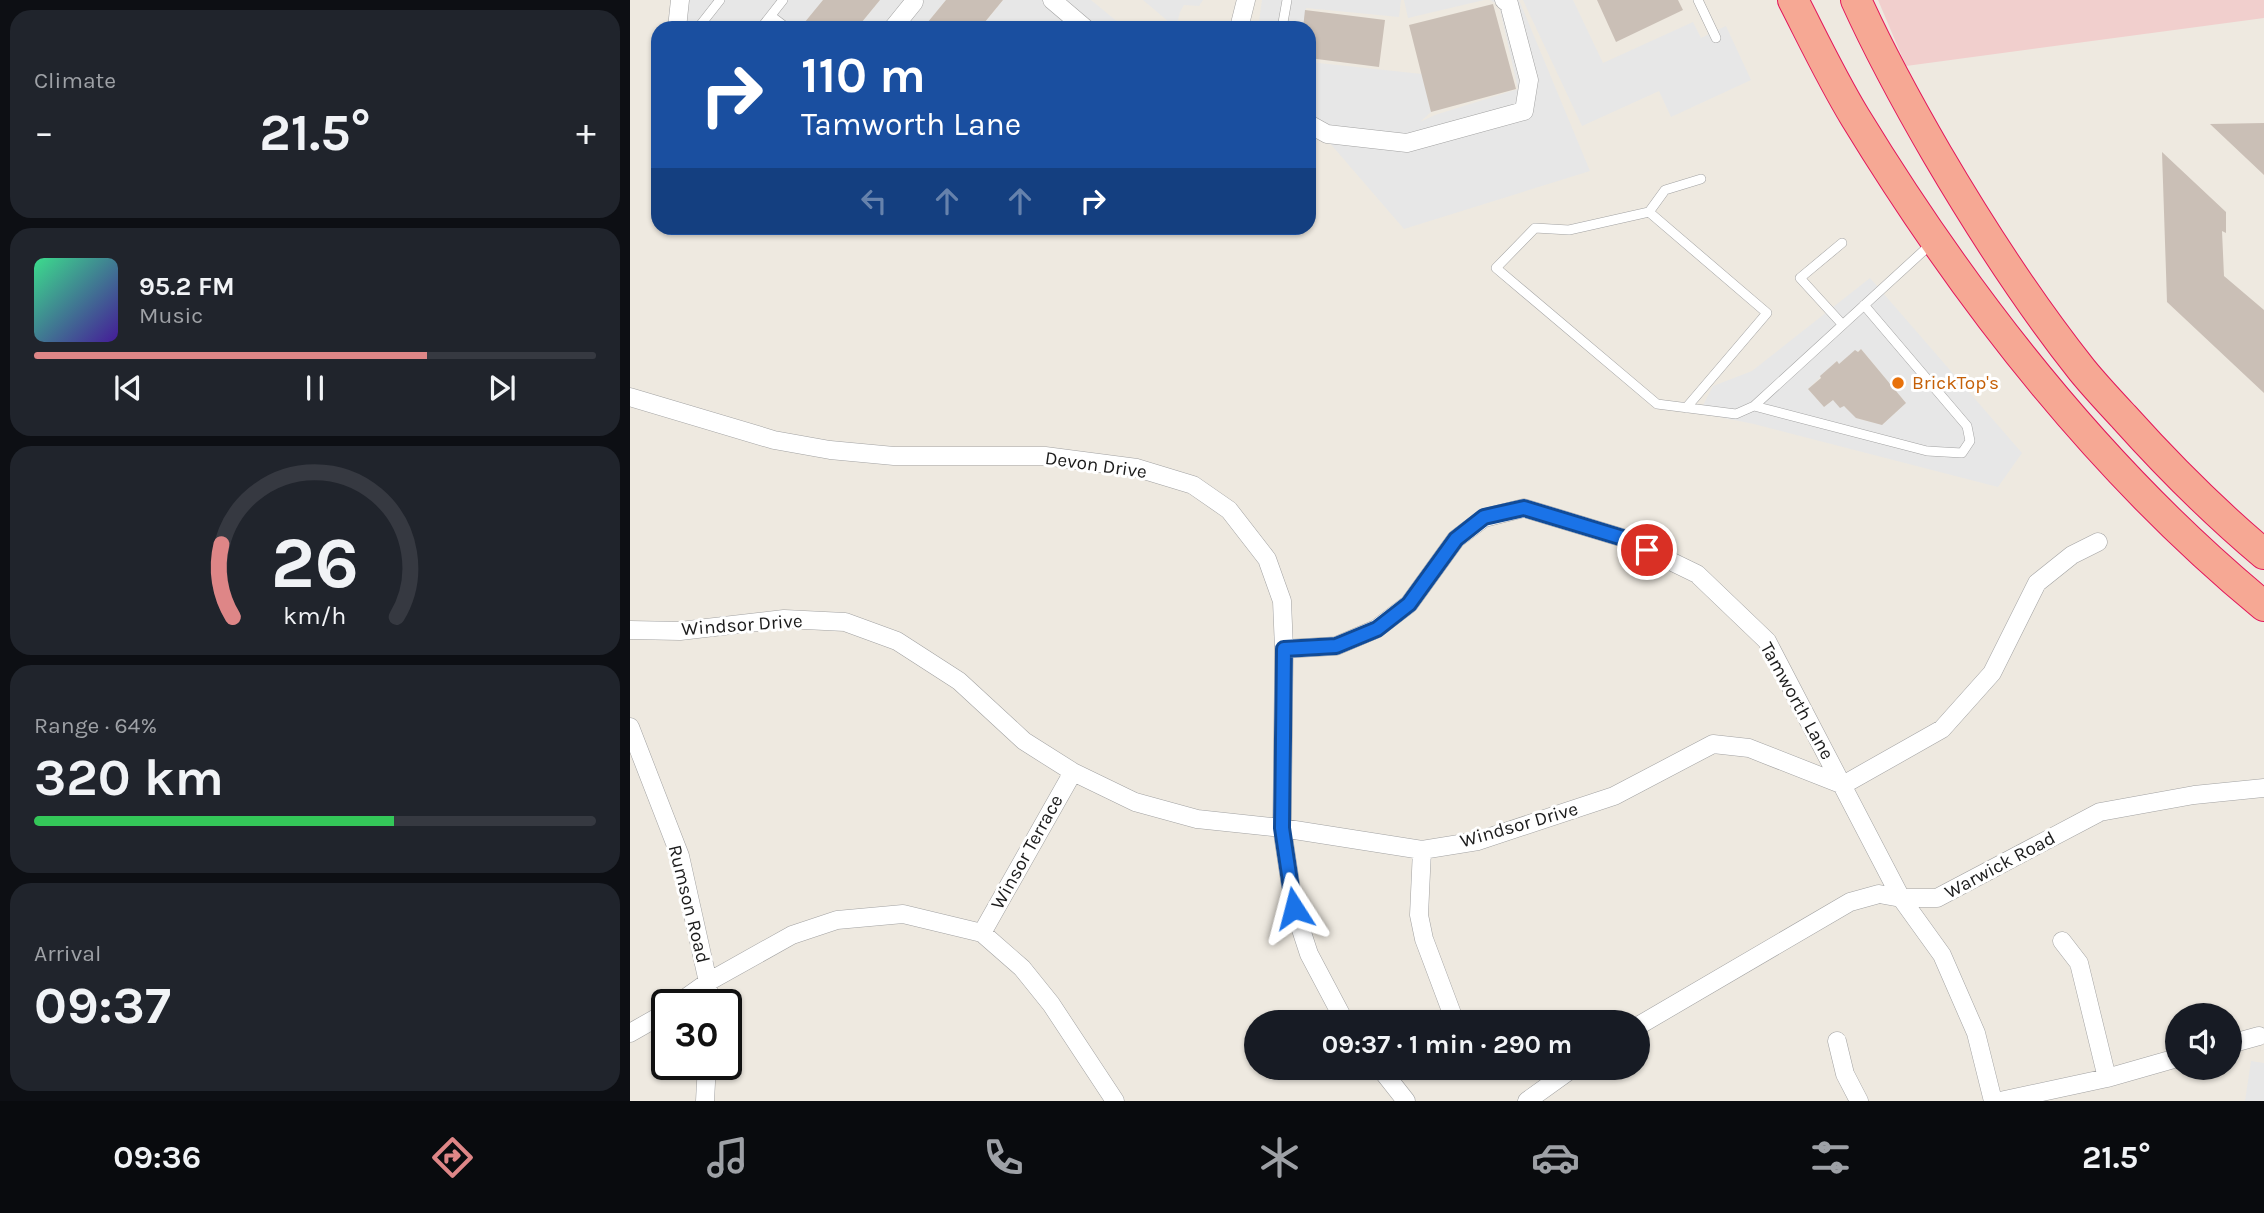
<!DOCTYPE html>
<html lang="en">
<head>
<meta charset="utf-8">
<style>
  :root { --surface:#171b24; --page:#20242c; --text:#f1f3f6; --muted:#9ea1a6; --line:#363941; --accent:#de8687 }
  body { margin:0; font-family:Karla,sans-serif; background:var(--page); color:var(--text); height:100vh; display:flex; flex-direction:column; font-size:26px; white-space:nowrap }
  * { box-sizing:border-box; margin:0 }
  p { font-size:23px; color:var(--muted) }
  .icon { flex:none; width:38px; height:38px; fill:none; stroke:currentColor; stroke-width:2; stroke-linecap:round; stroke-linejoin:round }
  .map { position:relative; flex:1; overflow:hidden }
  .sheet { display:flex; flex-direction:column; gap:10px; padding:10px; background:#0d0f14; width:630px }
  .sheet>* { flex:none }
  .top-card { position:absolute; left:21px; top:21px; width:665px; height:214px; border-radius:21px; box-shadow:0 2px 5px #0004; background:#1a4fa0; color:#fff; overflow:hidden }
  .fabs { position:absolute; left:1535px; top:1003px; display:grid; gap:14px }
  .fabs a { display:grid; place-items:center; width:77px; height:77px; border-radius:50%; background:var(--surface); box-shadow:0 2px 5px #0004; font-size:35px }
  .speed { position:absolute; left:21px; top:989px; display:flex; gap:14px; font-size:35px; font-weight:700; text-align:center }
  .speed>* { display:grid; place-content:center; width:91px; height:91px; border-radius:50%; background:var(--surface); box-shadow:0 2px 5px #0004; line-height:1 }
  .speed .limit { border:4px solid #111; border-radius:10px; background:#fff; color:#111 }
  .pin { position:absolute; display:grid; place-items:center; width:60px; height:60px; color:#fff; margin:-30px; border:4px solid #fff; border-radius:50%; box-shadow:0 2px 7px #0007 }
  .me { position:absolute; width:77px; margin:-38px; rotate:351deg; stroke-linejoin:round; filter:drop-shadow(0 0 5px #0008) }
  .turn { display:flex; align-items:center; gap:24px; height:147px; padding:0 35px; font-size:32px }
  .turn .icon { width:91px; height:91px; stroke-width:2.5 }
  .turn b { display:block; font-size:49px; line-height:60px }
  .lanes { display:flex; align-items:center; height:66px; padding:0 35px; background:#0003; justify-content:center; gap:35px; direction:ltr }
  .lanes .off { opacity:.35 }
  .big { font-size:52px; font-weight:700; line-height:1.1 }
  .sheet .tile { flex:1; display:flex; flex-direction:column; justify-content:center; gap:10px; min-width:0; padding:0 24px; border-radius:21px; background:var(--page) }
  .sheet .dial { align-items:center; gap:0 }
  .dial svg { height:182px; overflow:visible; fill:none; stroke:var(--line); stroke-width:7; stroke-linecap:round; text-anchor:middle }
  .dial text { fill:var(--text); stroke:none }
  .song { display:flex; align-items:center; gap:21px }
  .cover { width:84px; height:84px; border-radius:10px; background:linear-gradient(135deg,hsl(150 70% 55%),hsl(260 70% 35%)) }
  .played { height:7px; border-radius:4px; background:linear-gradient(90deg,var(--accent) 70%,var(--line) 70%) }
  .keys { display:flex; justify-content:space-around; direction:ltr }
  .heat { display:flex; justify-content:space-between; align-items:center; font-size:38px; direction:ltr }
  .charge { height:10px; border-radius:5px; background:linear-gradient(90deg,#34c759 64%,var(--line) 0) }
  .trip { position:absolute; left:614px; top:1010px; width:406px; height:70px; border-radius:35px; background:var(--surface); box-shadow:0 2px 5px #0004; font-weight:700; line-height:70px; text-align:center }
  .tabs { display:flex; height:112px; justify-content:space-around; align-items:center; background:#090b0e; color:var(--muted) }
  .tabs .icon { width:49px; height:49px }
  .tabs .current { color:var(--accent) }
  .tabs b { font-size:32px; color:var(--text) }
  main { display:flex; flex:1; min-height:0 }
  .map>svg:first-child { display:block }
</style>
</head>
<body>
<main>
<section class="sheet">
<div class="tile"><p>Climate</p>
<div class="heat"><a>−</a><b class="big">21.5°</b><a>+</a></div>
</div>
<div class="tile">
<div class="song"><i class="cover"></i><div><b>95.2 FM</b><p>Music</p></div></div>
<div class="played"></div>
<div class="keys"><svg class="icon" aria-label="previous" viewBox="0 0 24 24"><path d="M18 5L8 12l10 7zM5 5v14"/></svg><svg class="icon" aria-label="pause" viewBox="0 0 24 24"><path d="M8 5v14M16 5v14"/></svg><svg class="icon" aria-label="next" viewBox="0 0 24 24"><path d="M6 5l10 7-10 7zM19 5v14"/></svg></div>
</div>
<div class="tile dial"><svg viewBox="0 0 100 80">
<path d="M14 69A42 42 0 1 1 86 69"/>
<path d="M14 69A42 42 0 0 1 9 37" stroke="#de8687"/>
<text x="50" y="56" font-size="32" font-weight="700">26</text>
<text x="50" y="72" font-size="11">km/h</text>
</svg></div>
<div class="tile"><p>Range · 64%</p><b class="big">320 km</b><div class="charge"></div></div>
<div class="tile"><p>Arrival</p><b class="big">09:37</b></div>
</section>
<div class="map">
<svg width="1634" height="1101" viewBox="0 0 1634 1101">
  <rect width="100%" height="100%" fill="#eee9e0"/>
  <path fill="#f1cfcd" d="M1248,0H1634V18L1276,66Z"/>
  <path fill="#e7e7e7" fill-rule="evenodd" d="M54,0H193L172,28H51Z
    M250,0H316L293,28H227Z
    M373,0H461L495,28H354L352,26Z
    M513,0H573L569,6L554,5L550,12L546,28Z
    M632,0H771L769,17L676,8L673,28H628Z
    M774,0H854L778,18Z
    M860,0H889L960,171L774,229L679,119V62L792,74L801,112L790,122L805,115L888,89L869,5Z
    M893,0H943L973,63L1063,22L1071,38L1096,26L1121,80L1041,117L1029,91L952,126Z
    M1240,278L1392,453L1368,487L1124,424L1069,413L1083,386L1122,371ZM1231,349L1276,403L1253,424L1248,421L1246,423L1229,419L1214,406L1203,400L1194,407L1178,389L1207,361L1209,364Z
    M1621,1061L1634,1063V1101H1615Z"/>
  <path fill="#cabfb6" d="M193,0H250L227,28H170Z
    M316,0H373L350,28H293Z
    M967,0H1048L1053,10L986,42Z
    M863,4L886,89L801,112L779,25Z
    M675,10L755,20L749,67L679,58V28H673Z
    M1634,123V175L1580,124Z
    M1532,152L1596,212V233L1592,231L1594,276L1634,310V393L1537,302Z
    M1231,349L1276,403L1252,425L1226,418L1214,406L1210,408L1203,400L1194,407L1178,389L1191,378L1190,376L1207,361L1209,364L1225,350L1228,352Z"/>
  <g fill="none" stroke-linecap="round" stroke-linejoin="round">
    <g stroke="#a2a2a2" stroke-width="10">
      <path id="service" d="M1068,0L1086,38
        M141,16L157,28
        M68,28L90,0
        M131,28L153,0
        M652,28L657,0
        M1071,179L1035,190L1019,212L939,230L905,228L866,268L1027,404L1106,414L1124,406L1301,244
        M1019,212L1137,313L1056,408
        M1212,324L1170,278L1212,243
        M1124,406L1297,451L1332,453L1340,441L1337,426L1234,305"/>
    </g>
    <g stroke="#a2a2a2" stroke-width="19">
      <path id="minor" d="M422,0L455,28
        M47,28L50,0
        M263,28L284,2
        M609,28L616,0
        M679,124L697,134L777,143L894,111L899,80L879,4L874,0
        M0,397L144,440L200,450L264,456H415L507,468L563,485L599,510L637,559L652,601L654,649L652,828L664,908L679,954L715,1022
        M0,630L50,631L154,619L215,622L267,641L329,681L394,741L443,772L505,802L567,819L652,828L792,850L848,841L984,796L1083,744L1119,748L1213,785
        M654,649L706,646L746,629L779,604L826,539L854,518L894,508L993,538L1067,574L1137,641L1271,898L1312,955L1346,1033L1363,1101
        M0,727L50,856L78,982V1004
        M1213,785L1312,729L1362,673L1407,583L1442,555L1468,542
        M792,850L789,915L794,939L824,1019
        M352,933L443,772
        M1432,941L1449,963L1477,1078
        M47,1004L78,982L162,935L207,920L273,914L352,933L392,968L421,1004L485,1101
        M1008,1026L1220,902L1249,894L1271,898H1307L1470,812L1564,795L1634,788
        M0,1033L37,1012
        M1207,1041L1215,1074L1229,1101
        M1600,1044L1629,1036
        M750,1068L776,1101
        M75,1101L77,1064
        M897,1101L943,1068
        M1370,1101L1477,1078L1547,1058"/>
    </g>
    <g stroke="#e3165b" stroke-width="32">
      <path id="trunk" d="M1163,0C1183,39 1202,79 1225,117C1336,299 1469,470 1634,606
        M1226,0C1250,53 1278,104 1307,154C1351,229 1398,302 1452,370C1465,386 1480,402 1494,417C1538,466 1584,512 1634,554"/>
    </g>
    <use href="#service" stroke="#fff" stroke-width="9"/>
    <use href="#minor" stroke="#fff" stroke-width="18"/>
    <use href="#trunk" stroke="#f6a894" stroke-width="30"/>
  </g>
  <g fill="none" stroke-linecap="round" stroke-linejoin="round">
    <g stroke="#114b97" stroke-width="18">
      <path id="route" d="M664,908L652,828L654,649L706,646L747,629L779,604L826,539L854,517L894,508L993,538L1017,550"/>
    </g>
    <use href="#route" stroke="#1a73e8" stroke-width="12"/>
  </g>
  <circle fill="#e8710a" stroke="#fff" stroke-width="2.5" cx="1268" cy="383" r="7"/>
  <g text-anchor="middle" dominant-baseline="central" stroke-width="6" stroke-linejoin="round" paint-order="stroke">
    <g font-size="19" fill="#c56008" stroke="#fff" text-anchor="start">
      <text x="1282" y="383">BrickTop's</text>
    </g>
    <g font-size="19" fill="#1b1b1b" stroke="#fff">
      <text transform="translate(466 465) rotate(8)">Devon Drive</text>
      <text transform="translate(112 625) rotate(-4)">Windsor Drive</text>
      <text transform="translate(1167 701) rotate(61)">Tamworth Lane</text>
      <text transform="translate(889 825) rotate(-16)">Windsor Drive</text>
      <text transform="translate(397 852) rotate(-61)">Winsor Terrace</text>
      <text transform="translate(1370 865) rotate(-28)">Warwick Road</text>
      <text transform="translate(59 904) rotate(76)">Rumson Road</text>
    </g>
  </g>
</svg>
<div class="fabs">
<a><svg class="icon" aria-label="sound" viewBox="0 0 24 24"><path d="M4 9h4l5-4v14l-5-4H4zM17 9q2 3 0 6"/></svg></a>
</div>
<div class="speed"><div class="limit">30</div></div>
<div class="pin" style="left:1017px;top:550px;background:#d93025"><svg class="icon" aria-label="arrive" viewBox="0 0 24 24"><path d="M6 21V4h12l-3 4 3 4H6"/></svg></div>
<svg class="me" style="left:664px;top:908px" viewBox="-20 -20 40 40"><path d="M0-17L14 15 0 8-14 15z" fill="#1a73e8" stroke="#fff" stroke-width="4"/></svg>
<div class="trip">09:37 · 1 min · 290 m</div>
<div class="top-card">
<div class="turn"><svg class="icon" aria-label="right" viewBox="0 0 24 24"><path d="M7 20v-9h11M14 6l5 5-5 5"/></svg><div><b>110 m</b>Tamworth Lane</div></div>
<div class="lanes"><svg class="icon off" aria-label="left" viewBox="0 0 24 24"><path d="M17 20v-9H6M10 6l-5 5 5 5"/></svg><svg class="icon off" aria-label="ahead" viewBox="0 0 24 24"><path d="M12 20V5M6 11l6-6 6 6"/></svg><svg class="icon off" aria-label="ahead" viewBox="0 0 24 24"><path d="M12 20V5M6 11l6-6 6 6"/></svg><svg class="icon" aria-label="right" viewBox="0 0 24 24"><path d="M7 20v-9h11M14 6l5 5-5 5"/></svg></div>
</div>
</div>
</main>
<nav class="tabs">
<b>09:36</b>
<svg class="icon current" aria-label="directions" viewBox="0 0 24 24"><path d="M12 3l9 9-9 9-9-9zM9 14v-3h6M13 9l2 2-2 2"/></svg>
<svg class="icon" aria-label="music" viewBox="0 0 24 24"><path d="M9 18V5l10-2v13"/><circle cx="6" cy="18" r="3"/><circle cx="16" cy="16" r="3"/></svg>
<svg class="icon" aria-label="phone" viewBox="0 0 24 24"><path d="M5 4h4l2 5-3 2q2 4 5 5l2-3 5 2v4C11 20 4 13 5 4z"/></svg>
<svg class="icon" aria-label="climate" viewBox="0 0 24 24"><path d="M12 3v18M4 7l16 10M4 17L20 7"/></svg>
<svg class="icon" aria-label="car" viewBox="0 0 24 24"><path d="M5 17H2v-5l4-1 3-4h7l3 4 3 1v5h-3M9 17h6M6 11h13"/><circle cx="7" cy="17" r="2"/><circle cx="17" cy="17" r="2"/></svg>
<svg class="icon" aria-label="filters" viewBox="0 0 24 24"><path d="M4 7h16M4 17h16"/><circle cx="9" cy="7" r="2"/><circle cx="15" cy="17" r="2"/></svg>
<b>21.5°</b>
</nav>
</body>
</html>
